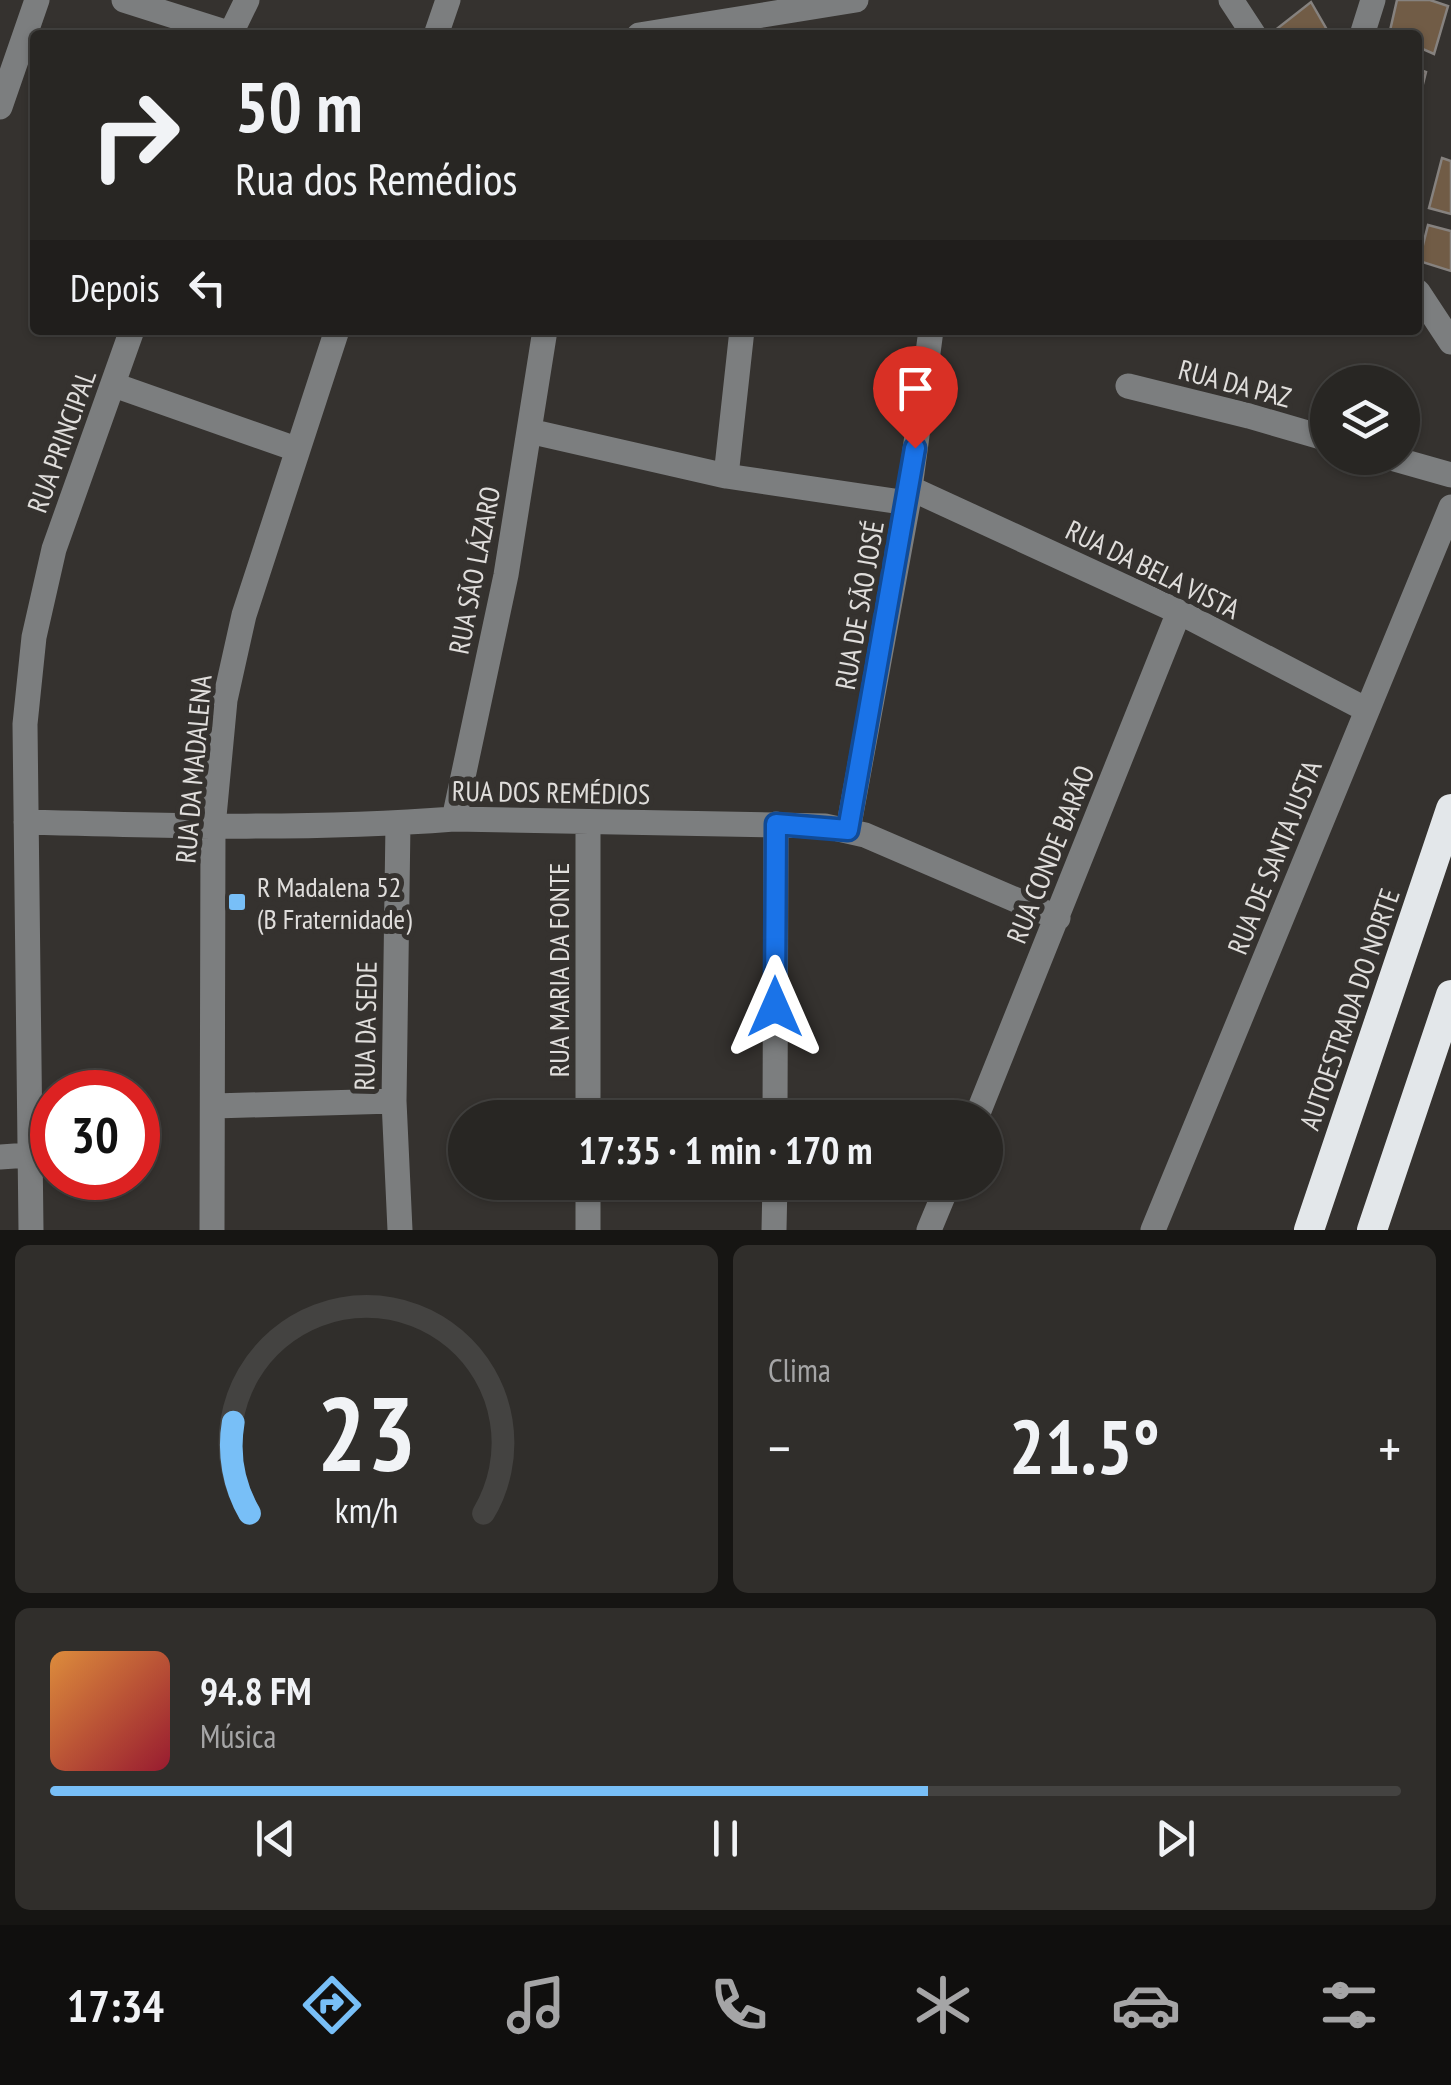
<!DOCTYPE html>
<html lang="pt">
<head>
<meta charset="utf-8">
<style>
  :root { --surface:#282623; --page:#302e2b; --text:#f1f3f6; --muted:#a5a5a6; --line:#444341; --accent:#78bff7 }
  body { margin:0; font-family:"PT Sans Narrow",sans-serif; background:var(--page); color:var(--text); height:100vh; display:flex; flex-direction:column; font-size:38px; white-space:nowrap }
  * { box-sizing:border-box; margin:0 }
  p { font-size:32px; color:var(--muted) }
  .icon { flex:none; width:55px; height:55px; fill:none; stroke:currentColor; stroke-width:2; stroke-linecap:round; stroke-linejoin:round }
  .map { position:relative; height:1230px; overflow:hidden }
  .drawer { display:flex; flex-direction:column; gap:15px; padding:15px; background:#161513; flex:1 }
  .drawer>* { flex:none }
  .banner { position:absolute; left:30px; top:30px; width:1392px; height:305px; border-radius:10px; box-shadow:0 2px 8px #0004,0 0 0 2px var(--line); background:#282623; color:var(--text); overflow:hidden }
  .buttons { position:absolute; left:1310px; top:365px; display:grid; gap:20px }
  .buttons a { display:grid; place-items:center; width:110px; height:110px; border-radius:50%; background:var(--surface); box-shadow:0 2px 8px #0004,0 0 0 2px var(--line); font-size:50px }
  .speed { position:absolute; left:30px; top:1070px; display:flex; gap:20px; font-size:50px; font-weight:700; text-align:center }
  .speed>* { display:grid; place-content:center; width:130px; height:130px; border-radius:50%; background:var(--surface); box-shadow:0 2px 8px #0004,0 0 0 2px var(--line); line-height:1 }
  .speed .limit { border:15px solid #d22; background:#fff; color:#111 }
  .pin { position:absolute; display:grid; place-items:center; width:85px; height:85px; color:#fff; margin:-102px -42px; border-radius:50% 50% 50% 0; rotate:-45deg; box-shadow:0 0 10px #0007 }
  .pin .icon { rotate:45deg }
  .me { position:absolute; width:110px; margin:-55px; rotate:0deg; stroke-linejoin:round; filter:drop-shadow(0 0 8px #0008) }
  .turn { display:flex; align-items:center; gap:35px; height:210px; padding:0 40px; font-size:45px }
  .turn .icon { width:130px; height:130px; stroke-width:2.5 }
  .turn b { display:block; font-size:70px; line-height:85px }
  .then { display:flex; align-items:center; height:95px; padding:0 40px; background:#0003; gap:20px; font-size:38px }
  .big { font-size:75px; font-weight:700; line-height:1.1 }
  .drawer .tile { flex:1; display:flex; flex-direction:column; justify-content:center; gap:15px; min-width:0; padding:0 35px; border-radius:15px; background:var(--page) }
  .drawer .dial { align-items:center; gap:0 }
  .dial svg { height:260px; overflow:visible; fill:none; stroke:var(--line); stroke-width:7; stroke-linecap:round; text-anchor:middle }
  .dial text { fill:var(--text); stroke:none }
  .song { display:flex; align-items:center; gap:30px }
  .cover { width:120px; height:120px; border-radius:15px; background:linear-gradient(135deg,hsl(30 70% 55%),hsl(350 70% 35%)) }
  .played { height:10px; border-radius:5px; background:linear-gradient(90deg,var(--accent) 65%,var(--line) 65%) }
  .keys { display:flex; justify-content:space-around; direction:ltr }
  .heat { display:flex; justify-content:space-between; align-items:center; font-size:55px; direction:ltr }
  .drawer .tiles { flex:1; display:grid; gap:15px; grid-template-columns:1fr 1fr }
  .tile:last-child { grid-column:span 2 }
  .trip { position:absolute; left:448px; top:1100px; width:555px; height:100px; border-radius:50px; background:var(--surface); box-shadow:0 2px 8px #0004,0 0 0 2px var(--line); font-weight:700; line-height:100px; text-align:center }
  .menu { display:flex; height:160px; justify-content:space-around; align-items:center; background:#100f0e; color:var(--muted) }
  .menu .icon { width:70px; height:70px }
  .menu .current { color:var(--accent) }
  .menu b { font-size:45px; color:var(--text) }
  .map>svg:first-child { display:block }
</style>
</head>
<body>
<div class="map">
<svg width="1451" height="1230" viewBox="0 0 1451 1230">
  <rect width="100%" height="100%" fill="#35322f"/>
  <path fill="#715c46" stroke="#86827f" stroke-width="2.5" d="M1397,0H1430L1448,6L1434,54L1418,47V35H1389Z
    M1311,2L1330,35H1276L1274,31Z
    M1418,69L1426,72L1418,104Z
    M1442,158L1451,161V214L1429,208Z
    M1428,225L1451,231V271L1419,261Z"/>
  <g fill="none" stroke-linecap="round" stroke-linejoin="round">
    <path stroke="#7c7e7f" stroke-width="25" d="M124,0L231,34
      M1231,0L1254,35
      M230,35L247,0
      M436,35L448,0
      M639,35L856,0
      M1362,35L1373,0
      M0,107L37,0
      M1418,292L1451,342
      M114,385L296,449
      M1128,386L1249,416L1328,439
      M529,431L726,476L908,503
      M1391,458L1451,475
      M726,476L742,330
      M910,488L1179,612L1367,710
      M454,819L506,575L545,330
      M26,822C169,826 311,830 454,819L825,826L865,835L1058,918
      M398,823L394,1101L400,1230
      M848,830L908,503L931,330
      M214,1106L394,1101
      M588,1118V823
      M775,1118L776,824
      M976,1118L1179,612
      M0,1157L29,1155
      M31,1230L25,724L34,637L54,549L132,330
      M212,1230L213,827L225,700L244,615L337,330
      M588,1230V1182
      M774,1230L775,1182
      M929,1230L949,1182
      M1153,1230L1451,507"/>
    <path stroke="#e3e7ea" stroke-width="30" d="M1309,1230L1451,809
      M1372,1230L1451,995"/>
  </g>
  <g fill="none" stroke-linecap="round" stroke-linejoin="round">
    <g stroke="#114b97" stroke-width="25">
      <path id="route" d="M775,1007L776,824L848,830L915,448"/>
    </g>
    <use href="#route" stroke="#1a73e8" stroke-width="18"/>
  </g>
  <rect fill="#78bff7" stroke="#35322f" stroke-width="4" x="227" y="892" width="20" height="20" rx="5"/>
  <g text-anchor="middle" dominant-baseline="central" stroke-width="10" stroke-linejoin="round" paint-order="stroke">
    <g font-size="28" fill="#e0dedc" stroke="#35322f">
      <text transform="translate(1235 383) rotate(15)">RUA DA PAZ</text>
      <text transform="translate(61 441) rotate(-70)">RUA PRINCIPAL</text>
      <text transform="translate(1153 569) rotate(26)">RUA DA BELA VISTA</text>
      <text transform="translate(474 570) rotate(-79)">RUA SÃO LÁZARO</text>
      <text transform="translate(859 605) rotate(-80)">RUA DE SÃO JOSÉ</text>
      <text transform="translate(193 769) rotate(-85)">RUA DA MADALENA</text>
      <text transform="translate(551 792) rotate(1)">RUA DOS REMÉDIOS</text>
      <text transform="translate(1050 854) rotate(-68)">RUA CONDE BARÃO</text>
      <text transform="translate(1274 857) rotate(-68)">RUA DE SANTA JUSTA</text>
      <text transform="translate(558 970) rotate(-90)">RUA MARIA DA FONTE</text>
      <text transform="translate(1349 1009) rotate(-71)">AUTOESTRADA DO NORTE</text>
      <text transform="translate(365 1026) rotate(-89)">RUA DA SEDE</text>
    </g>
    <g font-size="28" fill="#e0dedc" stroke="#35322f" text-anchor="start">
      <text x="257" y="886">R Madalena 52<tspan x="257" dy="32">(B Fraternidade)</tspan></text>
    </g>
  </g>
</svg>
<div class="buttons">
<a><svg class="icon" aria-label="layers" viewBox="0 0 24 24"><path d="M12 4l9 5-9 5-9-5zM3 14l9 5 9-5"/></svg></a>
</div>
<div class="speed"><div class="limit">30</div></div>
<div class="pin" style="left:915px;top:448px;background:#d93025"><svg class="icon" aria-label="arrive" viewBox="0 0 24 24"><path d="M6 21V4h12l-3 4 3 4H6"/></svg></div>
<svg class="me" style="left:775px;top:1007px" viewBox="-20 -20 40 40"><path d="M0-17L14 15 0 8-14 15z" fill="#1a73e8" stroke="#fff" stroke-width="4"/></svg>
<div class="trip">17:35 · 1 min · 170 m</div>
<div class="banner">
<div class="turn"><svg class="icon" aria-label="right" viewBox="0 0 24 24"><path d="M7 20v-9h11M14 6l5 5-5 5"/></svg><div><b>50 m</b>Rua dos Remédios</div></div>
<div class="then">Depois<svg class="icon" aria-label="left" viewBox="0 0 24 24"><path d="M17 20v-9H6M10 6l-5 5 5 5"/></svg></div>
</div>
</div>
<section class="drawer">
<div class="tiles">
<div class="tile dial"><svg viewBox="0 0 100 80">
<path d="M14 69A42 42 0 1 1 86 69"/>
<path d="M14 69A42 42 0 0 1 9 41" stroke="#78bff7"/>
<text x="50" y="56" font-size="32" font-weight="700">23</text>
<text x="50" y="72" font-size="11">km/h</text>
</svg></div>
<div class="tile"><p>Clima</p>
<div class="heat"><a>−</a><b class="big">21.5°</b><a>+</a></div>
</div>
<div class="tile">
<div class="song"><i class="cover"></i><div><b>94.8 FM</b><p>Música</p></div></div>
<div class="played"></div>
<div class="keys"><svg class="icon" aria-label="previous" viewBox="0 0 24 24"><path d="M18 5L8 12l10 7zM5 5v14"/></svg><svg class="icon" aria-label="pause" viewBox="0 0 24 24"><path d="M8 5v14M16 5v14"/></svg><svg class="icon" aria-label="next" viewBox="0 0 24 24"><path d="M6 5l10 7-10 7zM19 5v14"/></svg></div>
</div>
</div>
</section>
<nav class="menu">
<b>17:34</b>
<svg class="icon current" aria-label="directions" viewBox="0 0 24 24"><path d="M12 3l9 9-9 9-9-9zM9 14v-3h6M13 9l2 2-2 2"/></svg>
<svg class="icon" aria-label="music" viewBox="0 0 24 24"><path d="M9 18V5l10-2v13"/><circle cx="6" cy="18" r="3"/><circle cx="16" cy="16" r="3"/></svg>
<svg class="icon" aria-label="phone" viewBox="0 0 24 24"><path d="M5 4h4l2 5-3 2q2 4 5 5l2-3 5 2v4C11 20 4 13 5 4z"/></svg>
<svg class="icon" aria-label="climate" viewBox="0 0 24 24"><path d="M12 3v18M4 7l16 10M4 17L20 7"/></svg>
<svg class="icon" aria-label="car" viewBox="0 0 24 24"><path d="M5 17H2v-5l4-1 3-4h7l3 4 3 1v5h-3M9 17h6M6 11h13"/><circle cx="7" cy="17" r="2"/><circle cx="17" cy="17" r="2"/></svg>
<svg class="icon" aria-label="filters" viewBox="0 0 24 24"><path d="M4 7h16M4 17h16"/><circle cx="9" cy="7" r="2"/><circle cx="15" cy="17" r="2"/></svg>
</nav>
</body>
</html>
